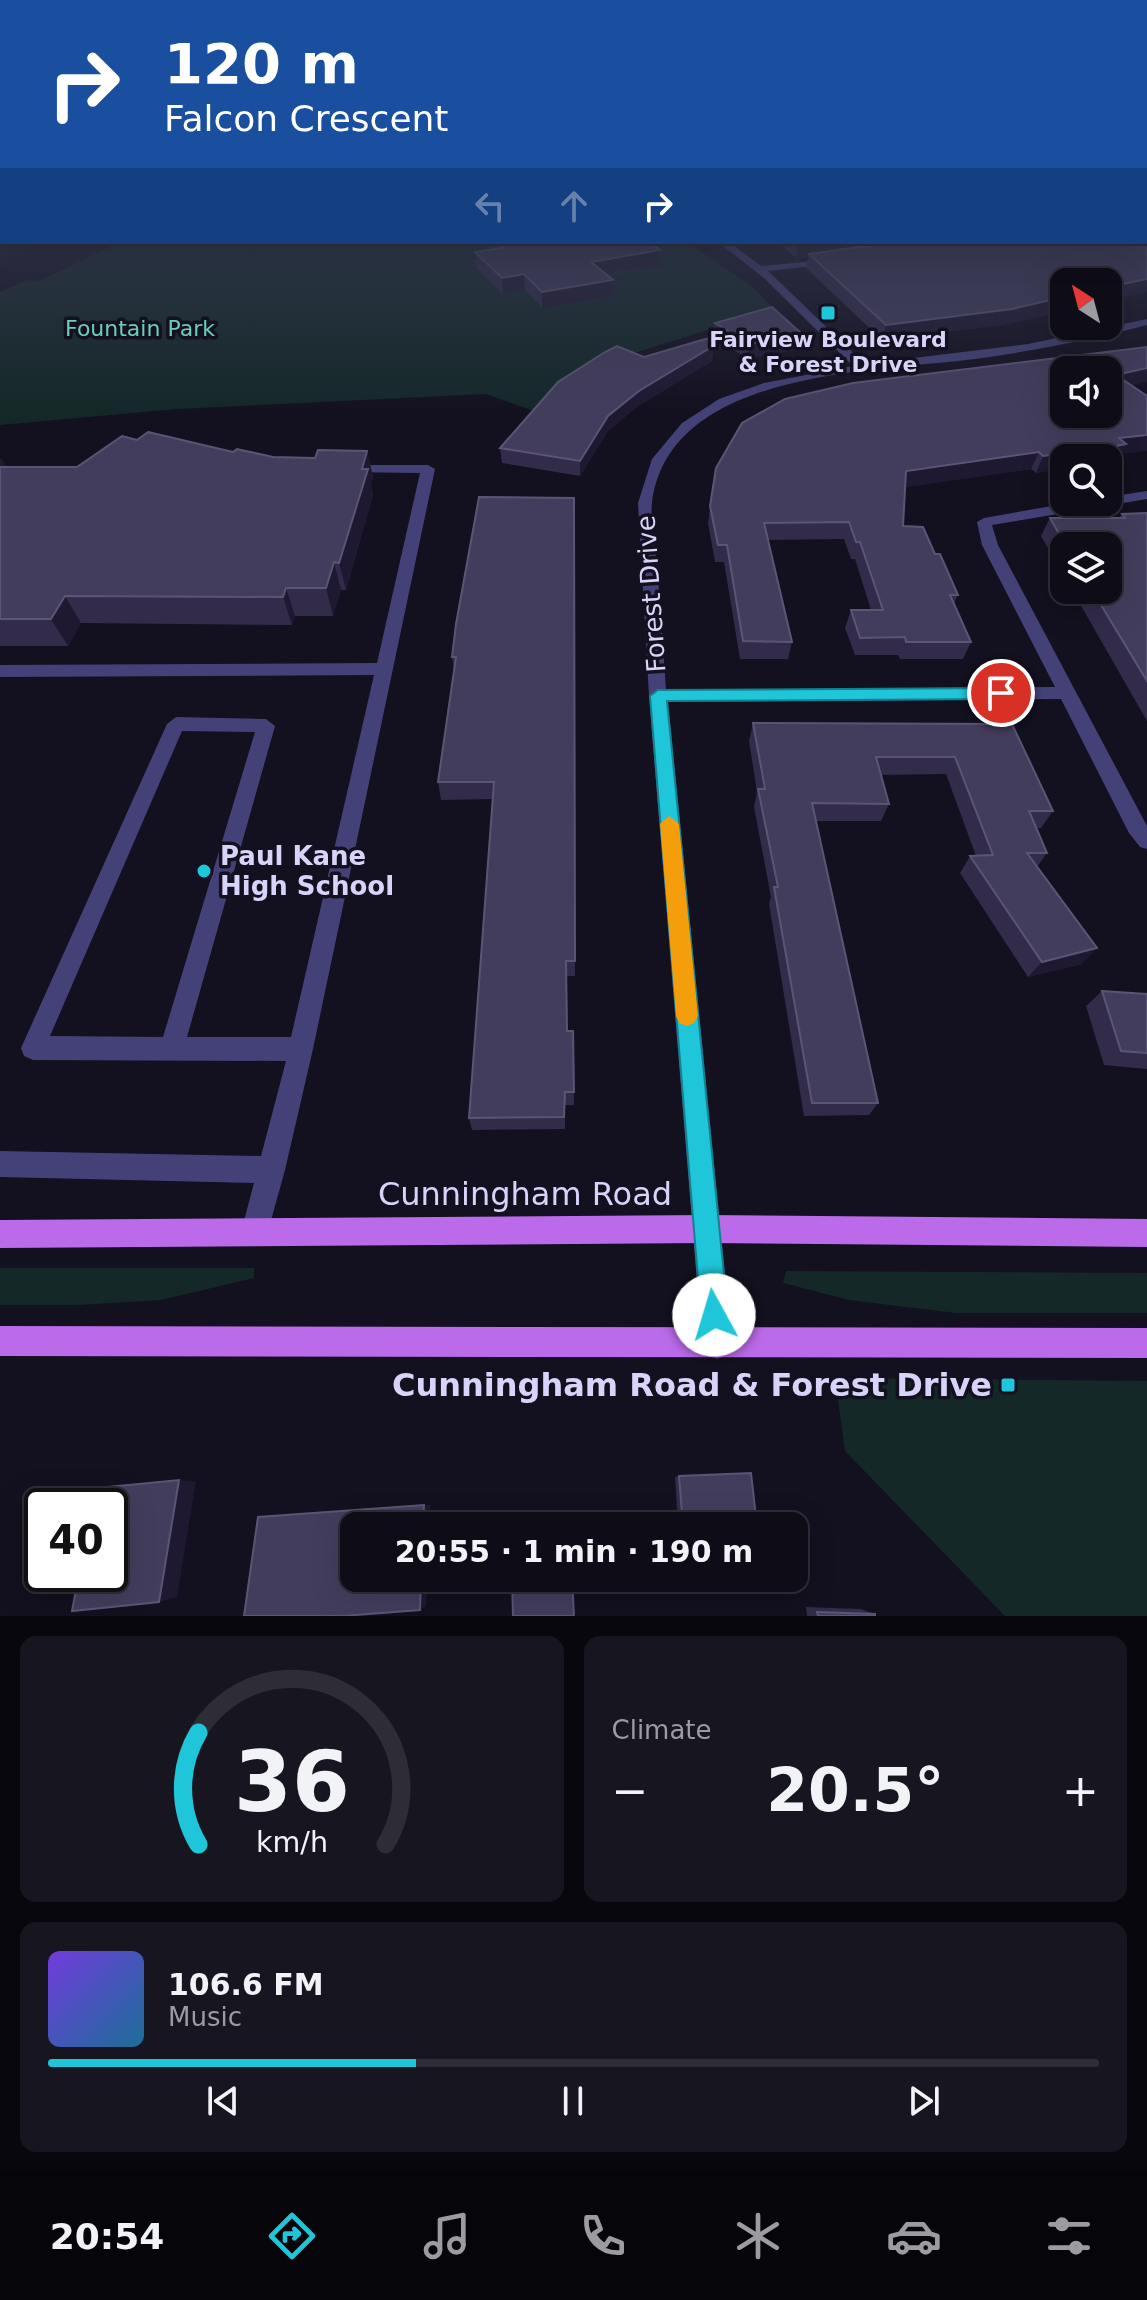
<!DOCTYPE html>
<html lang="en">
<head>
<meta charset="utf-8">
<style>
  :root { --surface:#0e0c17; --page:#171520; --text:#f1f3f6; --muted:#9b9ba1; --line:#2e2c36; --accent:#1fc6da }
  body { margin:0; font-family:"DejaVu Sans",sans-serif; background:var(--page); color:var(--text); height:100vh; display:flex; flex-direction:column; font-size:30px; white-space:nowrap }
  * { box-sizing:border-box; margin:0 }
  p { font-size:26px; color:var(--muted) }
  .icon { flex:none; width:44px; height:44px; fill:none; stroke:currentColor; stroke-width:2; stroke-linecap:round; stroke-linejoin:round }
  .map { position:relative; height:1616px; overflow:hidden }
  .drawer { display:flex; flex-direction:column; gap:20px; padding:20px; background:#08070d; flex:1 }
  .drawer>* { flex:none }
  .hud { position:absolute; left:0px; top:0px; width:1148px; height:244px; box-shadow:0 8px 32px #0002,0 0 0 2px var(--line); background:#1a4fa0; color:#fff; overflow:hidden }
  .needle { width:52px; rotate:324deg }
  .fabs { position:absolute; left:1050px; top:268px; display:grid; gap:16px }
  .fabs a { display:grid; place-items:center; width:72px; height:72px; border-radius:16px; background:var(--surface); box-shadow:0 8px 32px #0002,0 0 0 2px var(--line); font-size:40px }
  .speed { position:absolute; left:24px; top:1488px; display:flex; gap:16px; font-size:40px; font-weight:700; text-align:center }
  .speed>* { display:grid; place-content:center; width:104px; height:104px; border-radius:50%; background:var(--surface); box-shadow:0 8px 32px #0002,0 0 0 2px var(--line); line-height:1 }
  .speed .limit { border:4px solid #111; border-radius:12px; background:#fff; color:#111 }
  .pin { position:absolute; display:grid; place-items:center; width:68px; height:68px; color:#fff; margin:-34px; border:4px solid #fff; border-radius:50%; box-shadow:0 2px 8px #0007 }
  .me { position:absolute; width:88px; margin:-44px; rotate:354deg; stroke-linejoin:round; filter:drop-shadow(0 0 6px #0008) }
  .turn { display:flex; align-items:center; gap:28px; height:168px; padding:0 32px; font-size:36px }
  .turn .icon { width:104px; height:104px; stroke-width:2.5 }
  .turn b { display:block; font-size:56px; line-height:68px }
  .lanes { display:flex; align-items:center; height:76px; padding:0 32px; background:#0003; justify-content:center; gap:40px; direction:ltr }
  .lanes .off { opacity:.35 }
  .big { font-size:60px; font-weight:700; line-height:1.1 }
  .drawer .widget { flex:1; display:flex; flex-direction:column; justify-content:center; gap:12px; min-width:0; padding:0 28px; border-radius:16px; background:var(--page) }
  .drawer .dial { align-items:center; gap:0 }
  .dial svg { height:208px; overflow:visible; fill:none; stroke:var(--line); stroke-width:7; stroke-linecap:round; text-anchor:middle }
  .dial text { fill:var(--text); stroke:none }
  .song { display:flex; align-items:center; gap:24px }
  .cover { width:96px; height:96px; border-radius:12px; background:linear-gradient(135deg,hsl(260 70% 55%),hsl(200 70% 35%)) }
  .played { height:8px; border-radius:4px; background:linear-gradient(90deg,var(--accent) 35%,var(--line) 35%) }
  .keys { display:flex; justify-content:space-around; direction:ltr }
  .heat { display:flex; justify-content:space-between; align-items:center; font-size:44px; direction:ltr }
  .drawer .tiles { flex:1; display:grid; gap:20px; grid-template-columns:1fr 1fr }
  .widget:last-child { grid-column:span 2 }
  .trip { position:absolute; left:340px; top:1512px; width:468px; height:80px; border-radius:16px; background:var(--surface); box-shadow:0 8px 32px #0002,0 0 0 2px var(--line); font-weight:700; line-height:80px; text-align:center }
  .menu { display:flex; height:128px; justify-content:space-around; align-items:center; background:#060509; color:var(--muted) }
  .menu .icon { width:56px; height:56px }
  .menu .on { color:var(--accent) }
  .menu b { font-size:36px; color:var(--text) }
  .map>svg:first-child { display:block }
</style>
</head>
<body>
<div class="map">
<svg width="1147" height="1616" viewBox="0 0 1147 1616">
  <rect width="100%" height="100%" fill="#13101f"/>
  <path fill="#142828" d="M119,242H687L753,287L782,318L724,325L618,358L534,411L486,394L177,409L0,425V292L27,280L39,281Z
    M0,1268H254V1278L161,1300L79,1305H0Z
    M786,1271L1147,1273V1313H956L849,1300L783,1283Z
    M835,1378L1147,1381V1616H1005L845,1451Z"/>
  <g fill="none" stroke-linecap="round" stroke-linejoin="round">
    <path fill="#444178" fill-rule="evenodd" d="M718,242H729L761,266L835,259L832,264L768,271L865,364L1028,344L1147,319V325C1090,340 1033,351 975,359C875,372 669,369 652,503C650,519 655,540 656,557C660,601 663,645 666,690L1055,687L982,545L977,522L984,518L1074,502H1108V497L1147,491V499L992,525L998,545L1147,826V849L1140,847L1129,833L1061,699L668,702L732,1344L728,1355L717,1359L706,1355L702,1344L649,696L638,503L652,459L682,423L719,399L764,383L853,366L764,278Z
      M347,465H428L435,469L313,1049L285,1170L265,1242L255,1246L245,1242L241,1232L254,1183L0,1177V1151L261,1156L286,1061L33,1060L24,1056L21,1048L167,724L176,717L266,719L275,726L187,1037H291L374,675L0,677V665L377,663L420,473L342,472L340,469ZM182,731L255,732L163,1037L50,1036Z"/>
    <path fill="#bb6aea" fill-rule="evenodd" d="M706,1215L1147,1219V1247L706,1243L0,1248V1220Z
      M0,1326L1147,1328V1358L0,1356Z"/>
  </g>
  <path fill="#322b4a" d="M1147,189V292L1108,301V282H1064V311L1007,324L882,340L806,268L808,257L796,258L778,242H1146Z
    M2,192V236L0,235V193Z
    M481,242H660L659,247H657L660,250L659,265L606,275L613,280L612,296L542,308L525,290L503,294L476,268L475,252L490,250Z
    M715,323L799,349L747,358L713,338Z
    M713,346L712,361L638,406L608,431L580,476L502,463L500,448L644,357Z
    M1147,382L1132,385L1120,454L1117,460L1108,462V458L1036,473L1031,469L905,487L903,526L935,554L958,595L954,603L971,642L963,659H900L898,655H855L845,628L851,610H871L855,559H851L844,539L768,540L792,642L788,659H740L724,562H715L708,523L716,468Z
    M137,440L273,457L315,458L367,451L373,477L371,484L373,495L346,590H341L333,616H295L292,625L81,623L68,646H0V459L7,467H77Z
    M574,498L575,976H566L567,1031H573L574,1105H565V1129L472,1130L469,1118L493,799L441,800L438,782L454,670L452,657Z
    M1147,513V721L1072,590H1108V546H1064V576L1041,536L1050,518H1119L1122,514Z
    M753,723L1012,724L1053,811L1041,828H1036L1047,853L1037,867L1082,964L1028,977L960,873L970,856H976L946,774L880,775L889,804L881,821H816L878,1103L869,1115L804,1116L769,904L771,897L754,807L757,792L749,741Z
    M1102,991L1147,994V1069L1104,1065L1086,1006Z
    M679,1476L757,1526H678L675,1477Z
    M806,1607L861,1609L875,1614V1616H807Z"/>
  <path fill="#1e1831" d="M640,242H660L659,247L639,250Z
    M815,242H918L809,254L808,257L796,258L798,244Z
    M660,250L659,265L591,277V262Z
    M524,274L525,290L503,294L502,278Z
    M1147,279V292L1108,301V287Z
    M613,280L612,296L542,308V292Z
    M1064,297V311L1007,324L882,340L886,325Z
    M802,334L799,349L747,358L750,344Z
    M713,346L712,361L638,406L608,431L580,476V461L608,416L639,391Z
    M1147,368V382L1108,391L1116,375Z
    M1147,435V451L1120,454L1117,460L1108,462V458H1064V469L1036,473L1043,456L1119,438Z
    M367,451L373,477L371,484L373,495L346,590L339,563L362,469Z
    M1039,452L1031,469L900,488L906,471Z
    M2,459L17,485L0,474V461Z
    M334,562L341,590L333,616L326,588Z
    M286,588L295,616L292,625L283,597Z
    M65,596L81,623L68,646L51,619Z
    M1097,948L1082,964L1028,977L1042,962Z
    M179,1480L196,1481L177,1597L159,1602Z
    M424,1505H430L429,1526H423Z
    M421,1578H427L426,1606L420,1610Z"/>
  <path fill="#433d5d" stroke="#5b5575" stroke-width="2" fill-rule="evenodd" d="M1146,189L1147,279L1108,287V282H1064V297L1012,309L886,325L809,254L894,242H1146Z
    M2,192V210H0V193Z
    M496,242H649L660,250L591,262L613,280L542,292L524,274L502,278L475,252L503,248Z
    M796,242H815L798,244Z
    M772,307L802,334L750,344L715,323Z
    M709,338L713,346L639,391L608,416L580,461L500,448L558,382L605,352L617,346L644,357Z
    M1147,347V368L1116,375L1147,396V435L1119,438L1126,444L1112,447L1043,456L1039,452L906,471L903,526L923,527L935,554H940L958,595H950L971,642H906L905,637L860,638L851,610H883L860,542H856L849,522L764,523L792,642L743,641L727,545H718L710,506L716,468L742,423L785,399L853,383ZM1064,370H1108V414H1064Z
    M148,432L233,452L237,449L273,457L315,458L318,450L367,451L362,469H368L339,563L334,562L326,588H286L283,597L65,596L51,619H0V467H77L122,436L137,440Z
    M479,497L574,498L575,961H566L567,1031H573L574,1092H565L564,1117L469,1118L494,782H438L456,657H452L456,624Z
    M1147,513V681L1092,590H1108V546H1066L1050,518H1125L1122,514Z
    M753,723L1012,724L1053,811H1029L1047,853H1027L1097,948L1042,962L970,856L993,855L955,757H876L889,804L812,803L878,1103H812L774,887H778L758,789H765Z
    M1102,991L1147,994V1053L1121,1051Z
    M751,1473L757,1526H683L679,1476Z
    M179,1480L159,1602L72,1611L79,1574H110V1506H94L98,1488Z
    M424,1505L423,1526H354V1578H421L420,1610L343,1616H244L258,1517Z
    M512,1578H572L574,1616H513Z
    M817,1612L875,1614V1616H818Z"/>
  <linearGradient id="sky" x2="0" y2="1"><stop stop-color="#0a0911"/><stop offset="0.46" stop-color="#33374d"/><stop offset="1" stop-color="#33374d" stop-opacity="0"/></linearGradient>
  <rect width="1147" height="415" fill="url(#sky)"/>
  <path fill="#1fc6da" stroke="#14818e" stroke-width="2" d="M1001,688L1009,693L1001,699L667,701L728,1315L724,1325L714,1329L705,1325L701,1315L650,696L658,690Z"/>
  <path fill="#f59e0b" d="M669,816L679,824L698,1016L694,1023L687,1026L679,1023L676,1016L660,824Z"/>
  <g fill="#1fc6da" stroke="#13101f" stroke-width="3">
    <rect x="820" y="305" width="16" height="16" rx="4"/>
    <circle cx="204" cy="871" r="8"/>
    <rect x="1000" y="1377" width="16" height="16" rx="4"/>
  </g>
  <g text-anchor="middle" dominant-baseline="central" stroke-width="7" stroke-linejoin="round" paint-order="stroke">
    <g font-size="22" fill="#6acfb6" stroke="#13101f">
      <text x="140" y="328">Fountain Park</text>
    </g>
    <g font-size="22" font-weight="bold" fill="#d8d4f9" stroke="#13101f">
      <text x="828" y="339">Fairview Boulevard<tspan x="828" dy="25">&amp; Forest Drive</tspan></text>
    </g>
    <g font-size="26" fill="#d8d4f9" stroke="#13101f">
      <text transform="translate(651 594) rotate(-94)">Forest Drive</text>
    </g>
    <g font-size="26" font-weight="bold" fill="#d8d4f9" stroke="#13101f" text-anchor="start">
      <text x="220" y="856">Paul Kane<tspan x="220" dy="30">High School</tspan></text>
    </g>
    <g font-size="32" fill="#d8d4f9" stroke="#13101f">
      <text x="525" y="1194">Cunningham Road</text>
    </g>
    <g font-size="32" font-weight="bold" fill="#d8d4f9" stroke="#13101f" text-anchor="end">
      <text x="992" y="1385">Cunningham Road &amp; Forest Drive</text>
    </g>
  </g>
</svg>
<div class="fabs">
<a><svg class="needle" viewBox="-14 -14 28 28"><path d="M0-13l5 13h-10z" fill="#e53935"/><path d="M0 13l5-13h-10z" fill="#9b9ba1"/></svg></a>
<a><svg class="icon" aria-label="sound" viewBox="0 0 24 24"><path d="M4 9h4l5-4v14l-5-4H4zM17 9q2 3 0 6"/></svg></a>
<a><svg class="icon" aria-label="search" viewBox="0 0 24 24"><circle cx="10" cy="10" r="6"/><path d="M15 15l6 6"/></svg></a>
<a><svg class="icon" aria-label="layers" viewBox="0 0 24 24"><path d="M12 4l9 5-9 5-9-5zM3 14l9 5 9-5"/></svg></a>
</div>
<div class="speed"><div class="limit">40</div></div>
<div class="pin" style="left:1001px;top:693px;background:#d93025"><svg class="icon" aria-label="arrive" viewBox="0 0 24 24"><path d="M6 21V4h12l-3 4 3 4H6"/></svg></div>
<svg class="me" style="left:714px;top:1315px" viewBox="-20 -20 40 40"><circle r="19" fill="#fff"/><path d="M0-13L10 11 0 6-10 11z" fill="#1fc6da"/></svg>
<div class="trip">20:55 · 1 min · 190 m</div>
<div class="hud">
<div class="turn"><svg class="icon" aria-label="right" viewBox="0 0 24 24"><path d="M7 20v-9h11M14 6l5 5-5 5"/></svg><div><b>120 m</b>Falcon Crescent</div></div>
<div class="lanes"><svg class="icon off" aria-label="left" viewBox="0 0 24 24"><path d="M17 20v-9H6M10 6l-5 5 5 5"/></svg><svg class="icon off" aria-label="ahead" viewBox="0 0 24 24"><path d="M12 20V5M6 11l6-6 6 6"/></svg><svg class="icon" aria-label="right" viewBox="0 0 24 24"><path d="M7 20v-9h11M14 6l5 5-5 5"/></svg></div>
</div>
</div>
<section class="drawer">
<div class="tiles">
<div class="widget dial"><svg viewBox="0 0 100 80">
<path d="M14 69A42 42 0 1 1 86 69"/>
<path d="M14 69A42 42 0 0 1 14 26" stroke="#1fc6da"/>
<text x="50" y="56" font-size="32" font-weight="700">36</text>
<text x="50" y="72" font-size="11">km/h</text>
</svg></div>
<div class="widget"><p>Climate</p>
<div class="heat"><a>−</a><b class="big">20.5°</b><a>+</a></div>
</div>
<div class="widget">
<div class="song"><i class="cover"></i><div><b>106.6 FM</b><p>Music</p></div></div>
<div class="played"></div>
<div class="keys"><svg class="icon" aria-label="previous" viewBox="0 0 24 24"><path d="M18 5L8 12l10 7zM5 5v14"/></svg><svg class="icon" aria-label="pause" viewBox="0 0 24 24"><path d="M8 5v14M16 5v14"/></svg><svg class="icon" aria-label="next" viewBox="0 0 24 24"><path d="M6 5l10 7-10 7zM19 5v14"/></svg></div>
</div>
</div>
</section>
<nav class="menu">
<b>20:54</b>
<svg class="icon on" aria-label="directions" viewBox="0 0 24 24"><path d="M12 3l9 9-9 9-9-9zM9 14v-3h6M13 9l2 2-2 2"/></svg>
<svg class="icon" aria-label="music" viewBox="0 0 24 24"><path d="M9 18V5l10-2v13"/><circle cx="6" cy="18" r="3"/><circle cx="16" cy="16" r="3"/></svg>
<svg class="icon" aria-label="phone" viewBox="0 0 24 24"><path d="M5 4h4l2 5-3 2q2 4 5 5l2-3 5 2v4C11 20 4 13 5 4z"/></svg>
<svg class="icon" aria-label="climate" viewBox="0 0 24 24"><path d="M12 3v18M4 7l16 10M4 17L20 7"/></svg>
<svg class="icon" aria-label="car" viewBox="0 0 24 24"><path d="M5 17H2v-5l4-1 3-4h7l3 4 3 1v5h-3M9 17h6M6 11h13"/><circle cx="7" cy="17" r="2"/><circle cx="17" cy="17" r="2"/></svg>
<svg class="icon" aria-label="filters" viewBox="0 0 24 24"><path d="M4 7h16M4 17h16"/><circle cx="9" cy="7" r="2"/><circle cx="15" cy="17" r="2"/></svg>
</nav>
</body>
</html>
